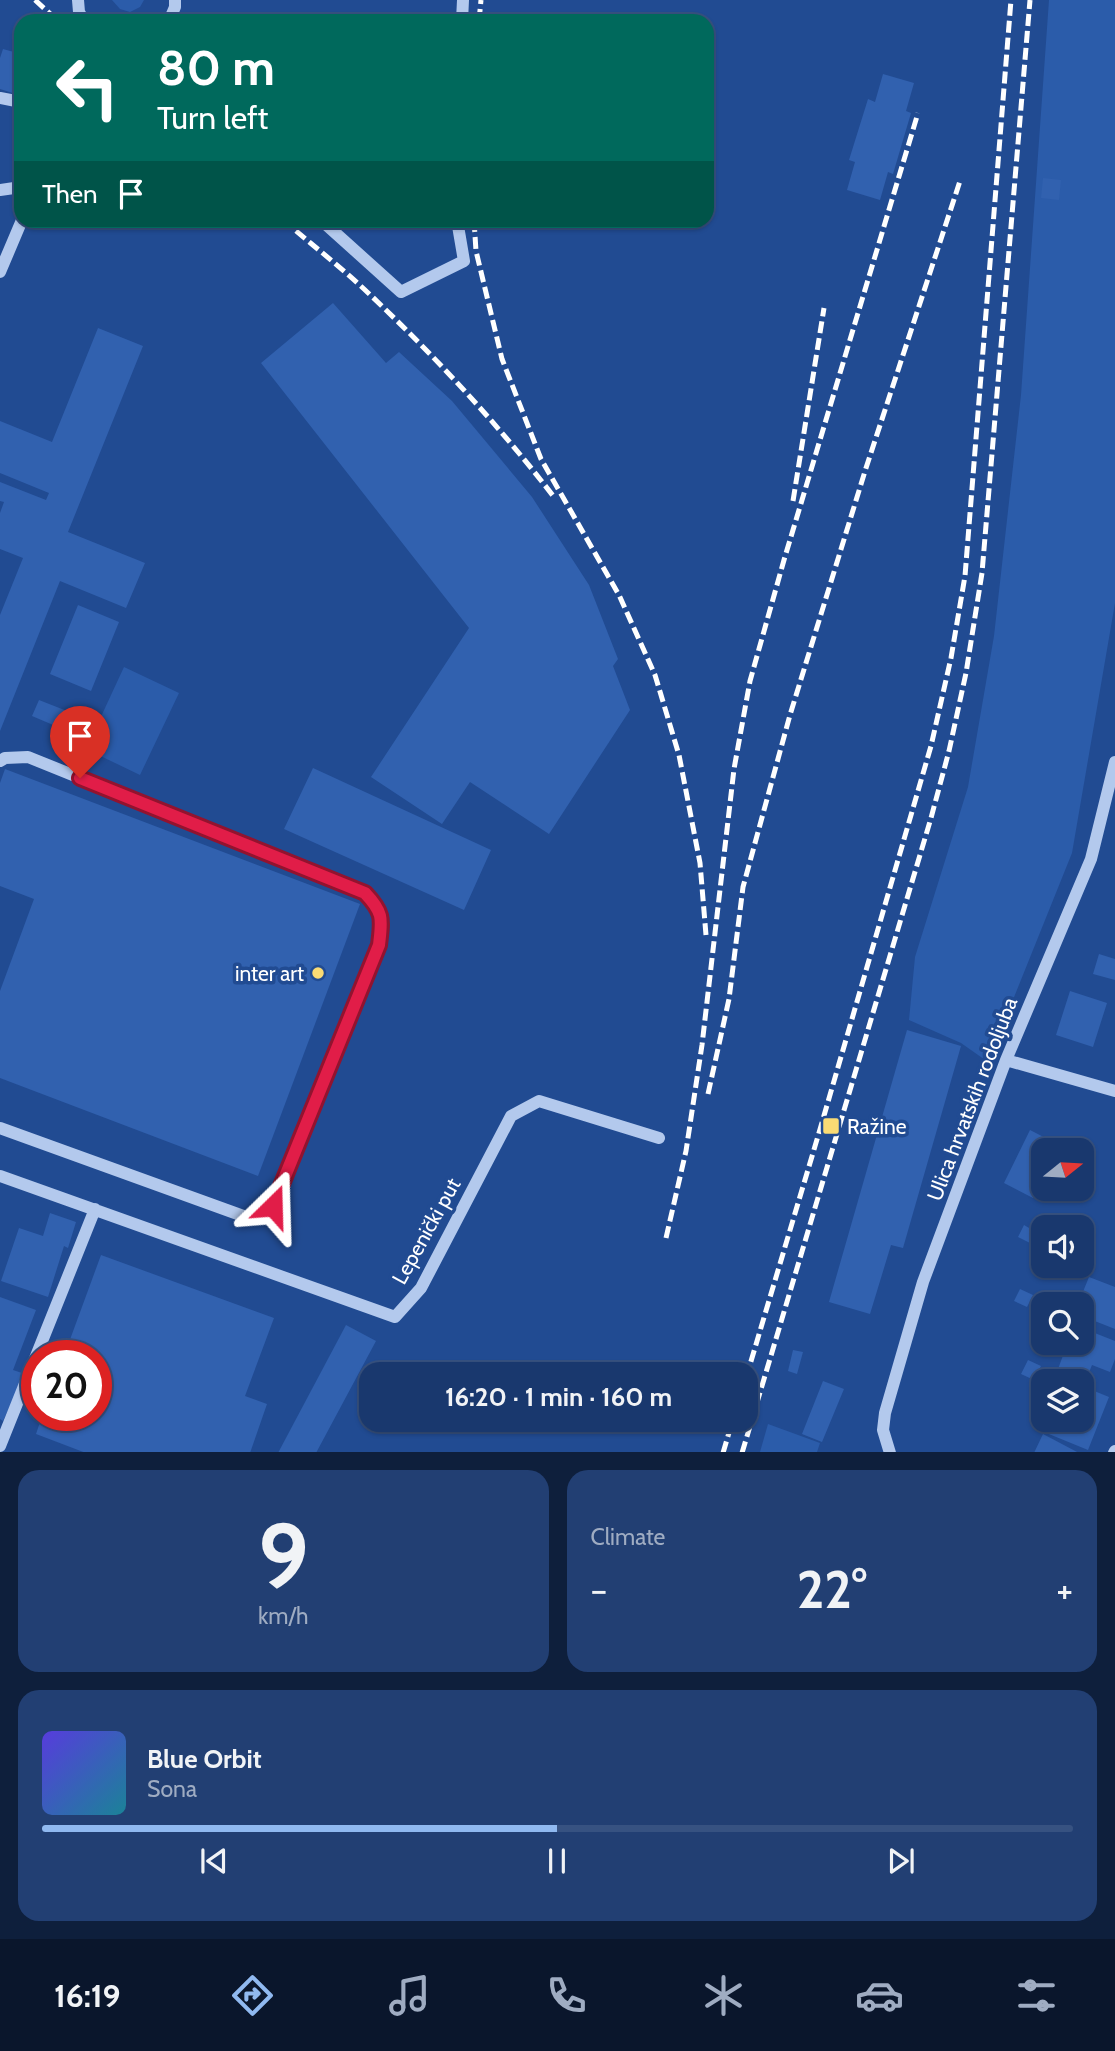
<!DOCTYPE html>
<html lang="en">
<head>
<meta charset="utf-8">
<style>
  :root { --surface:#19386e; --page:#223f73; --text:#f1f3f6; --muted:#9facc2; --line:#375281; --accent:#90b9f0 }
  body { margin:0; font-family:Cabin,sans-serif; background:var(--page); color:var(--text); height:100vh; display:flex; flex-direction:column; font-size:26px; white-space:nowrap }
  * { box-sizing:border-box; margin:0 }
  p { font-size:23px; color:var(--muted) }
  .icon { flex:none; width:38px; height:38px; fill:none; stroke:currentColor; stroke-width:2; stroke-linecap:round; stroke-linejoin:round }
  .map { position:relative; height:1452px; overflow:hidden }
  .details { display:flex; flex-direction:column; gap:18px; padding:18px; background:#0e1f3c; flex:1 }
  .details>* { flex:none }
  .hud { position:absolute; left:14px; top:14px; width:700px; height:214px; border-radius:21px; box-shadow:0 2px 5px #0004,0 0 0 2px var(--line); background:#00695c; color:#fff; overflow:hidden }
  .needle { width:46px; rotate:72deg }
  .fabs { position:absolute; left:1031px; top:1138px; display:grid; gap:14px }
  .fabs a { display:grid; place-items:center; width:63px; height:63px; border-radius:14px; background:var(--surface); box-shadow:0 2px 5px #0004,0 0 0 2px var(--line); font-size:35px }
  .speed { position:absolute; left:21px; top:1340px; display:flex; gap:14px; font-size:35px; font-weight:700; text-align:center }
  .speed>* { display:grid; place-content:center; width:91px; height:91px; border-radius:50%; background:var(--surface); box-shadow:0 2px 5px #0004,0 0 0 2px var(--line); line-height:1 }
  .speed .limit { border:10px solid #d22; background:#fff; color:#111 }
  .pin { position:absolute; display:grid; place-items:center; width:60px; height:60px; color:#fff; margin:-72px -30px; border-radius:50% 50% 50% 0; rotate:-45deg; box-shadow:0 0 7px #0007 }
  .pin .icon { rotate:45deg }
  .me { position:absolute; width:77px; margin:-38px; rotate:22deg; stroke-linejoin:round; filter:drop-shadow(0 0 5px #0008) }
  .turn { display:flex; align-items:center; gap:24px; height:147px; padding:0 28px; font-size:32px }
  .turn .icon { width:91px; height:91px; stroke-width:2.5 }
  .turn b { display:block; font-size:49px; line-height:60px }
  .then { display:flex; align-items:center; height:66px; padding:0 28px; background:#0003; gap:14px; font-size:26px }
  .big { font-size:52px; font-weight:800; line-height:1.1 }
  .details .widget { flex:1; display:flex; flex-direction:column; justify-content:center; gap:10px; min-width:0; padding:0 24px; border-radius:21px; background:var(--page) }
  .details .dial { align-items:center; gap:0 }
  .dial b { font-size:91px; line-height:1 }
  .song { display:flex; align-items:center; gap:21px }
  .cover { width:84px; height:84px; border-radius:10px; background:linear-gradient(135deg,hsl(250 70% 55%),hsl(190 70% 35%)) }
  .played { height:7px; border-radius:4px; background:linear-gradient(90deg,var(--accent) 50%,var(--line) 50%) }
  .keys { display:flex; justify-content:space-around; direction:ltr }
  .heat { display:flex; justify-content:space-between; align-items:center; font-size:38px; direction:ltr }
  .details .tiles { flex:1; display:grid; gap:18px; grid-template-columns:1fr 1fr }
  .widget:last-child { grid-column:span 2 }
  .trip { position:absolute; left:359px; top:1362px; width:399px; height:70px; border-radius:21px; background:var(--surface); box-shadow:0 2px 5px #0004,0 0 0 2px var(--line); font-weight:800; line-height:70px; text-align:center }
  .menu { display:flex; height:112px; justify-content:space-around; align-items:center; background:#0a162c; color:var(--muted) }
  .menu .icon { width:49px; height:49px }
  .menu .current { color:var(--accent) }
  .menu b { font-size:32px; color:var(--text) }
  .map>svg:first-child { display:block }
</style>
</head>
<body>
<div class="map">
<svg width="1115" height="1453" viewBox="0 0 1115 1453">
  <rect width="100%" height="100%" fill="#214b92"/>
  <path fill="#2b5caa" d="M112,0H144L140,7L130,12L120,9Z
    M1049,0H1115V603L1072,853L988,1062L961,1043L909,1020L915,957L968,787L994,636L1021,395Z
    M124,667L179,693L140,775L86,749Z
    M768,1424L820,1443L817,1452H760Z"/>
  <path fill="#3161af" d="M17,33L21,34V49L12,46Z
    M3,49L21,54V88L19,95L0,89V58Z
    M883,74L914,83L906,111L911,113L893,174L888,172L880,200L847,190L855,162L849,160L868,99L875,102Z
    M1043,178L1061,180L1059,200L1041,198Z
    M333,303L386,363L399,352L452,401L532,497L589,585L618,659L613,666L630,710L549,834L470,782L442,824L371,777L469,628L261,363Z
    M98,328L143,346L68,532L145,563L126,608L60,581L0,731V615L23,558L0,549V513L4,502L0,501V482L46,500L49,493L0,473V421L52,442Z
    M78,605L119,622L91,691L50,674Z
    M39,700L72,713L65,730L32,716Z
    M313,768L491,850L464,910L284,829Z
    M5,769L360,904L258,1176L0,1078V991L34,899L0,886V783Z
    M1099,954L1115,959V980L1093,974Z
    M1070,991L1107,1003L1093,1047L1056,1035Z
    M907,1030L961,1046L903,1248L891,1245L870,1314L829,1302Z
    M1030,1130L1069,1150H1043V1188H1049L1047,1193L1038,1188L1033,1198L1004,1183Z
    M50,1213L76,1222L68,1248L64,1246L48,1297L1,1281L19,1228L43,1236Z
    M1024,1225L1036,1232L1030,1243L1018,1237Z
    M101,1255L274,1318L245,1396L267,1404L250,1453H86L36,1434L42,1416H96V1356H64Z
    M1089,1277L1115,1287V1329L1082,1316V1304H1078Z
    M1020,1289L1033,1295L1027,1307L1014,1301Z
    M0,1297L36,1310L13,1370L25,1374L3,1421L0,1419Z
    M346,1325L376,1341L316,1453H278Z
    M1082,1328L1115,1341V1359L1110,1372L1092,1365L1086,1380L1058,1369L1068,1342H1082Z
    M793,1350L803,1352L797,1374L788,1371Z
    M1028,1360L1041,1366L1034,1380L1021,1374Z
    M823,1381L844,1389L822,1442L802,1434Z
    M1082,1386L1109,1397L1088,1450L1044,1432L1049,1419H1082Z
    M1043,1434L1079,1453H1034Z"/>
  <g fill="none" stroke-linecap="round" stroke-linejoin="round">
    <path stroke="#b3c9ed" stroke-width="12" d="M78,0L79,12L84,21
      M169,21L175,7V0
      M462,21L463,0
      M0,98L21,102
      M0,190L21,187
      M321,220L401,292L464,261L457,220
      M0,272L22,220
      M0,761L5,758L28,757L365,893C384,913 382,918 379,945L273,1206L261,1212L246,1217L0,1128
      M1006,1060L1115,1091
      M0,1176L395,1317L421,1288L511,1116L539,1101L659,1138
      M0,1446L95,1209
      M890,1453L883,1430L885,1413L923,1282L1006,1060L1091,859L1115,762
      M1114,1453L1115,1451"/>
    <path stroke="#fff" stroke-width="5" stroke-dasharray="12 5" stroke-linecap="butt" d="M35,0L58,21
      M479,21L481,0
      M283,220C310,243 338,265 364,289C433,354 497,423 554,497
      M474,220L476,251L502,359L541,459L619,595L655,675L679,755L700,863L706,935
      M793,501L824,308
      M708,1094L729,999L743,887L790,715L866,468L960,181
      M666,1238L686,1151L702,1045L734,769L750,681L784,560L918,113
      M746,1378L821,1126L931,746L951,658L965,576L1011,0
      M723,1453L733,1419
      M742,1453L931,818L949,751L966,673L982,573L1030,0"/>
  </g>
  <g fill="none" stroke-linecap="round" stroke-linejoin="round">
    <g stroke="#92132f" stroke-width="18">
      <path id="route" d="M80,778L365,893C384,913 382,919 379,945L273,1206"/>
    </g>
    <use href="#route" stroke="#e11d48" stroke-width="12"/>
  </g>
  <g fill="#fadb74" stroke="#214b92" stroke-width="2.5">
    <circle cx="318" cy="973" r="7"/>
    <rect x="822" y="1117" width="18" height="18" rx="3.5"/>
  </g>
  <g text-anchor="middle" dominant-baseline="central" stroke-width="7" stroke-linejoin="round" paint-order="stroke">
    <g font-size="21" fill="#fff" stroke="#214b92" text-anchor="end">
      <text x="304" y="973">inter art</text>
      <text x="847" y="1126" text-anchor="start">Ražine</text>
    </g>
    <g font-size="21" fill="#fff" stroke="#214b92">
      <text transform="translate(972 1099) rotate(-69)">Ulica hrvatskih rodoljuba</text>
      <text transform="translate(426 1231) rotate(-61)">Lepenički put</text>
    </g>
  </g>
</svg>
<div class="fabs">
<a><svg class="needle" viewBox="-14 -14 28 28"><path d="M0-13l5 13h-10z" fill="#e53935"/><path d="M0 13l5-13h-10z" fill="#9facc2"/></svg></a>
<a><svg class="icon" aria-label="sound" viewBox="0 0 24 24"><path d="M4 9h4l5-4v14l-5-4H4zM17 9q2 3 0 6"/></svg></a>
<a><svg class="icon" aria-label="search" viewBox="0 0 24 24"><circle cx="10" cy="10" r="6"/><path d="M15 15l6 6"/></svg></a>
<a><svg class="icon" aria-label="layers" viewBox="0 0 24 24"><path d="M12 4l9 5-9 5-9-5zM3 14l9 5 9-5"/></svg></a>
</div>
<div class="speed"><div class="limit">20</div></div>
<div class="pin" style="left:80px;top:778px;background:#d93025"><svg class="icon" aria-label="arrive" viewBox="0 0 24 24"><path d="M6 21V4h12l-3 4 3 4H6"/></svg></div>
<svg class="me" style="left:273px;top:1206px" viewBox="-20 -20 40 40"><path d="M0-17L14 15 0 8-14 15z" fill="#e11d48" stroke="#fff" stroke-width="4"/></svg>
<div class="trip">16:20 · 1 min · 160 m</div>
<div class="hud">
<div class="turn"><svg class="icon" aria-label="left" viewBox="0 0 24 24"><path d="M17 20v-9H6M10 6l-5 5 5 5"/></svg><div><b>80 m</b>Turn left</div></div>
<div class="then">Then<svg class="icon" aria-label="arrive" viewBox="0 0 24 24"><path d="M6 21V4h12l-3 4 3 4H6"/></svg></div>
</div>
</div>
<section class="details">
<div class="tiles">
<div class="widget dial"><b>9</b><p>km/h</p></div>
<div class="widget"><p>Climate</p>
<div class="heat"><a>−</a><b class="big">22°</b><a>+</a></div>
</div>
<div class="widget">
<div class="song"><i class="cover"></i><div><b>Blue Orbit</b><p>Sona</p></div></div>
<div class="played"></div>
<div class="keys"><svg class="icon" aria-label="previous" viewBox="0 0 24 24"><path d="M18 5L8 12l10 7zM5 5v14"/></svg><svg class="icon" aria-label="pause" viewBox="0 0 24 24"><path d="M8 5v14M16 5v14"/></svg><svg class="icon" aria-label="next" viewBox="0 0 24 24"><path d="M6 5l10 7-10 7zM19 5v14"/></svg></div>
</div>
</div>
</section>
<nav class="menu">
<b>16:19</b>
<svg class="icon current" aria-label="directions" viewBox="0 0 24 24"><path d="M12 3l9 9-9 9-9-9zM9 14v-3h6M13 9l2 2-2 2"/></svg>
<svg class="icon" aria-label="music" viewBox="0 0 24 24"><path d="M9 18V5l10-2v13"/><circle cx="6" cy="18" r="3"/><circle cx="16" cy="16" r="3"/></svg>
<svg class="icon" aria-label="phone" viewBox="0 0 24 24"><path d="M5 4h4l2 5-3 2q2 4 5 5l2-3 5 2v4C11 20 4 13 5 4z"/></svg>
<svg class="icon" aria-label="climate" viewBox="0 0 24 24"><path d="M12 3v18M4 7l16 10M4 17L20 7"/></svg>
<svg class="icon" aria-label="car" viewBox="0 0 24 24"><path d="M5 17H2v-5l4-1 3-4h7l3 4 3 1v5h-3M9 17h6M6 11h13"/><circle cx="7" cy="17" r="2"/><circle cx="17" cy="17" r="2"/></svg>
<svg class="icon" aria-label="filters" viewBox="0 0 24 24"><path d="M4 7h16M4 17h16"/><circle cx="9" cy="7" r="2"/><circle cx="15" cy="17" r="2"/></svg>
</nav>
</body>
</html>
